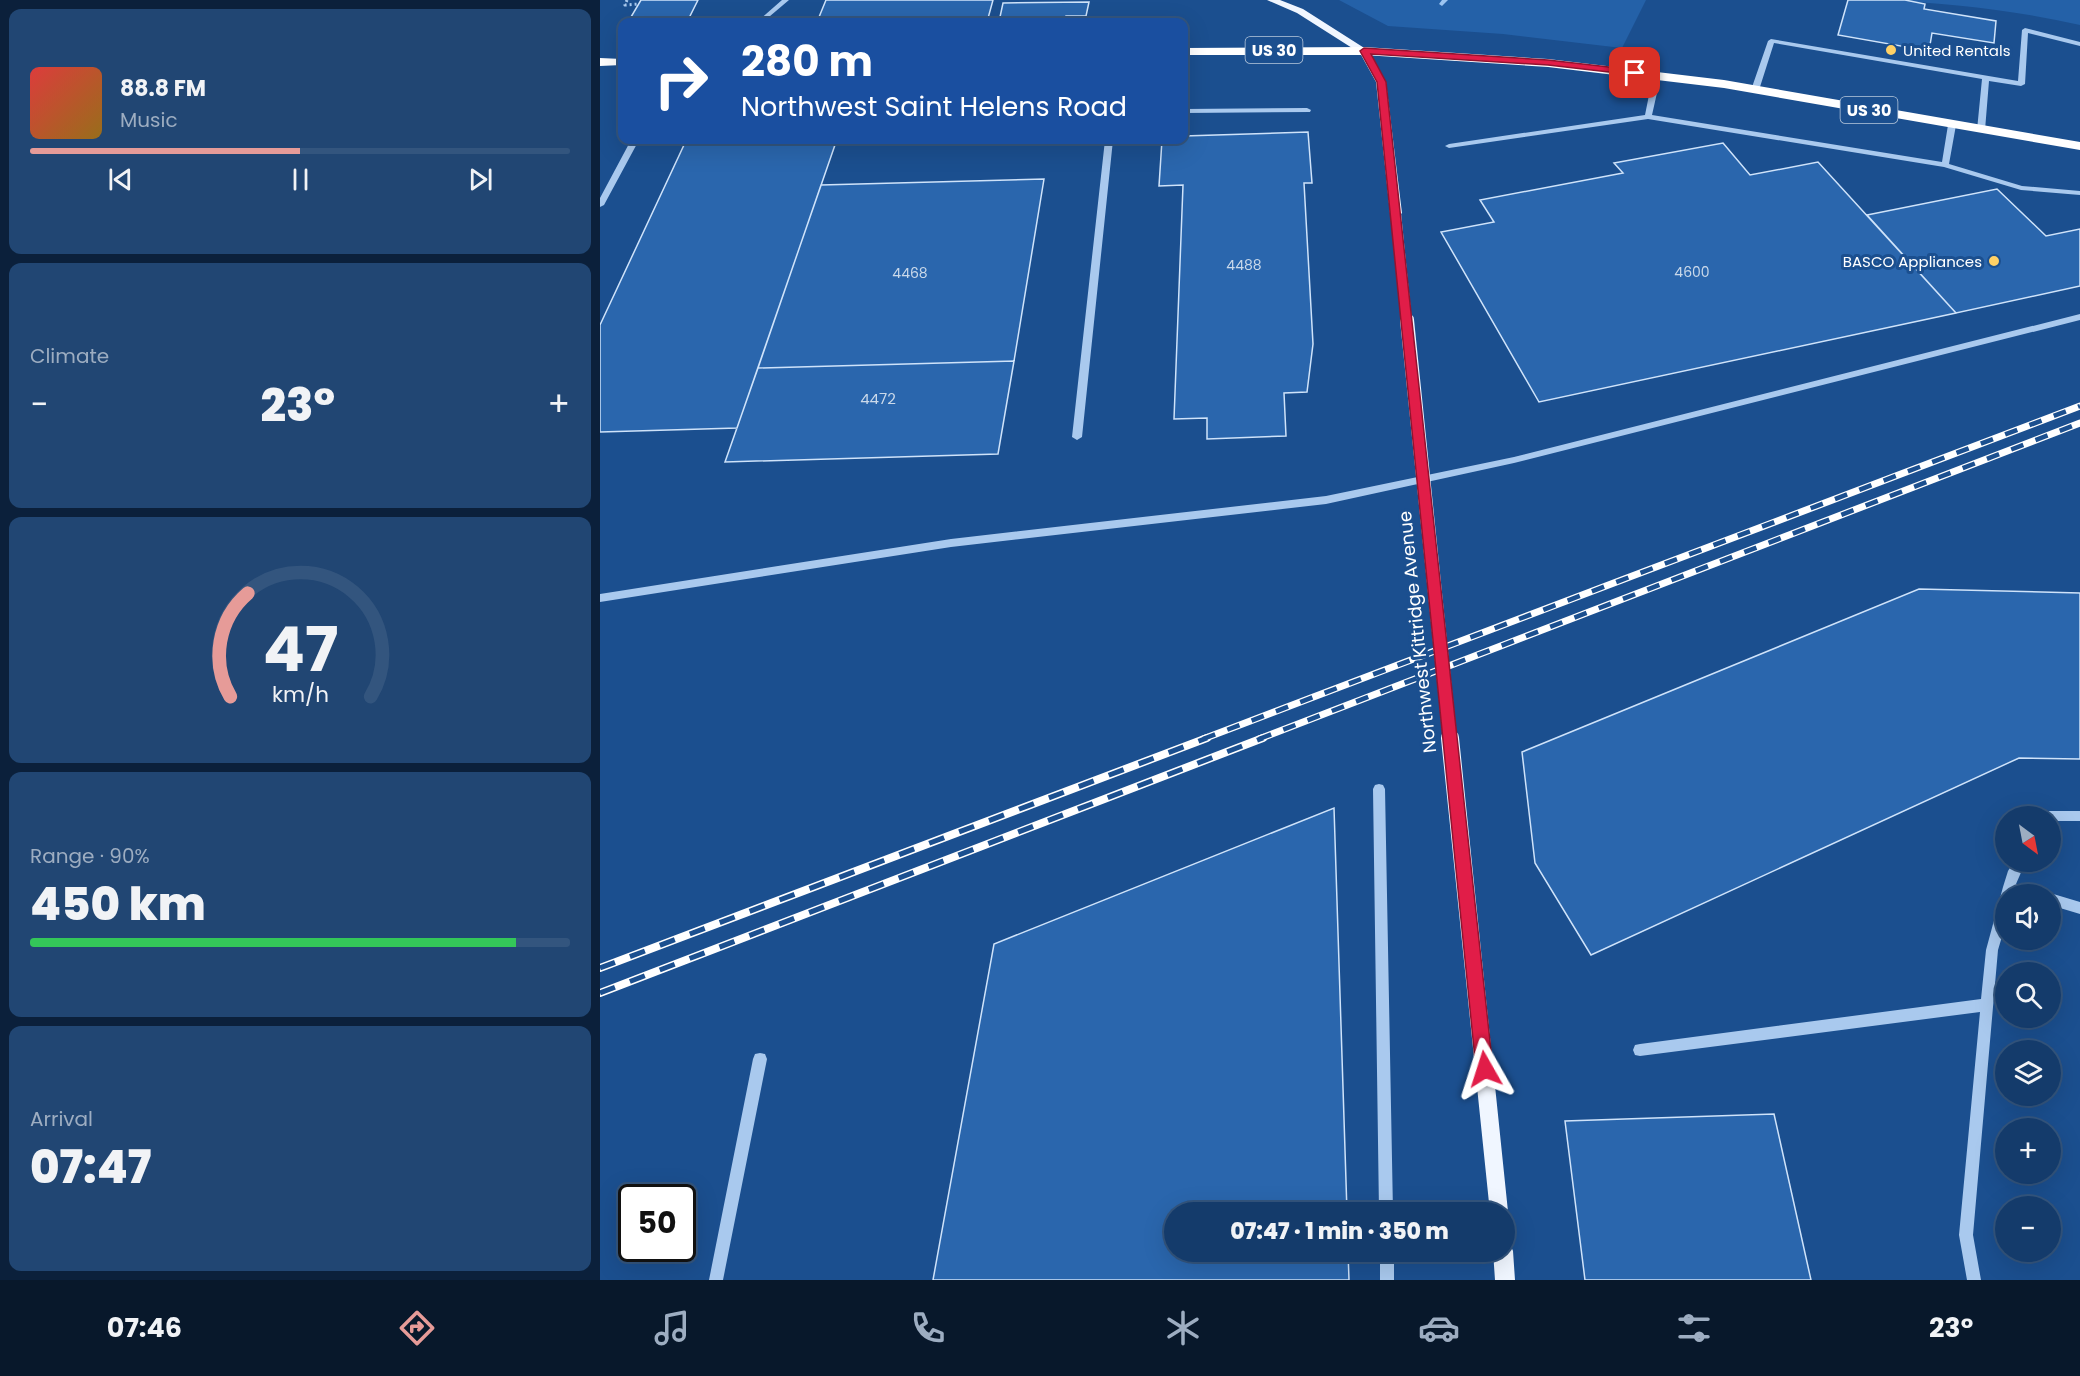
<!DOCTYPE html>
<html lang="en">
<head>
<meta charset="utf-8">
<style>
  :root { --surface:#143b6b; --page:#214673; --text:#f1f3f6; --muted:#9dadc1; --line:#33557e; --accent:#e69b98 }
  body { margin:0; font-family:Poppins,sans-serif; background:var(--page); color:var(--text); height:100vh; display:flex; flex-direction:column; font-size:22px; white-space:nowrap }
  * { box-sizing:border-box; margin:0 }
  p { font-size:20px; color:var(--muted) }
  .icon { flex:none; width:33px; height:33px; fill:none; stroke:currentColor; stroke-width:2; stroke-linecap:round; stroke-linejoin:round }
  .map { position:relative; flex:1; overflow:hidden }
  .panel { display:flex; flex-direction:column; gap:9px; padding:9px; background:#0b203b; width:600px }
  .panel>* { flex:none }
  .banner { position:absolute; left:18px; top:18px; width:570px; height:126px; border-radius:12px; box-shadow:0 6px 24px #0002,0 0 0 2px var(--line); background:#1a4fa0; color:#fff; overflow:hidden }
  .needle { width:39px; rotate:148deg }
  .fabs { position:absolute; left:1395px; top:806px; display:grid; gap:12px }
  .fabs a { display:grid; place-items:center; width:66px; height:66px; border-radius:50%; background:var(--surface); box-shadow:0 6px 24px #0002,0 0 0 2px var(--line); font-size:30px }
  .speed { position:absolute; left:18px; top:1184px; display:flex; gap:12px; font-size:30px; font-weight:700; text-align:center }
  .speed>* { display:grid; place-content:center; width:78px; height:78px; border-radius:50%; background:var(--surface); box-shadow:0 6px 24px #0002,0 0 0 2px var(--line); line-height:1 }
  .speed .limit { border:3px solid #111; border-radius:9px; background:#fff; color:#111 }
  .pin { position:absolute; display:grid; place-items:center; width:51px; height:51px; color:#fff; margin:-26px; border-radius:12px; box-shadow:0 3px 9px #0006 }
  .me { position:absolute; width:66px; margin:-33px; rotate:354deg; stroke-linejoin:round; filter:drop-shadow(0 0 4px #0008) }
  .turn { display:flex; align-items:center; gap:21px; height:126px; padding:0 24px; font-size:27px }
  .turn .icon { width:78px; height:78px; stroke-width:2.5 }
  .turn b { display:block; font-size:42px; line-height:51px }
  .big { font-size:45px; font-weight:800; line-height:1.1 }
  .panel .widget { flex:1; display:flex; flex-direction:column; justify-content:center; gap:9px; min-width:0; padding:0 21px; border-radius:12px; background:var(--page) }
  .panel .dial { align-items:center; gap:0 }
  .dial svg { height:156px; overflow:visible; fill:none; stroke:var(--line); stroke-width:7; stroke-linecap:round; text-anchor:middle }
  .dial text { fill:var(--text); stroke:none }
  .song { display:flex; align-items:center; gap:18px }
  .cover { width:72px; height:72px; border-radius:9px; background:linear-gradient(135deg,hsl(0 70% 55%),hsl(40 70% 35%)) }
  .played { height:6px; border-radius:3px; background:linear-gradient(90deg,var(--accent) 50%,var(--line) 50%) }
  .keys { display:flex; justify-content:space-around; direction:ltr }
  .heat { display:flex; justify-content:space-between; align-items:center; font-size:33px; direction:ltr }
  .charge { height:9px; border-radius:4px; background:linear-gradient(90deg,#34c759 90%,var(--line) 0) }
  .trip { position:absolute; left:564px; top:1202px; width:351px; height:60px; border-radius:30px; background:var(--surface); box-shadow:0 6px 24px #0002,0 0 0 2px var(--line); font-weight:800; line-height:60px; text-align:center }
  .menu { display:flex; height:96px; justify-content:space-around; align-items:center; background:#08182b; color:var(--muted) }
  .menu .icon { width:42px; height:42px }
  .menu .on { color:var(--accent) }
  .menu b { font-size:27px; color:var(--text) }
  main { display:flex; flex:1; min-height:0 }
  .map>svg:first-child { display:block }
</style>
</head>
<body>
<main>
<section class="panel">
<div class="widget">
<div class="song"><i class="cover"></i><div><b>88.8 FM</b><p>Music</p></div></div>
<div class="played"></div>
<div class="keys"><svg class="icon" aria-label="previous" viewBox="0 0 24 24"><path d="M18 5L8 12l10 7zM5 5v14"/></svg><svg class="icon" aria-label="pause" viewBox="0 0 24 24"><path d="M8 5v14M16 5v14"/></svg><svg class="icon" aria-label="next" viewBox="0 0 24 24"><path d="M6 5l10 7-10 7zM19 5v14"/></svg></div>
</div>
<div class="widget"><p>Climate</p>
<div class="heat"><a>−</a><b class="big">23°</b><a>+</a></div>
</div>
<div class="widget dial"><svg viewBox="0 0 100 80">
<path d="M14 69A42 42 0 1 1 86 69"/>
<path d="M14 69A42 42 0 0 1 23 16" stroke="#e69b98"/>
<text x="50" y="56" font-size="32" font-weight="700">47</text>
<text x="50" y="72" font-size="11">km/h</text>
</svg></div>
<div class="widget"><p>Range · 90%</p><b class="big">450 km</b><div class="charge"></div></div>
<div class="widget"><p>Arrival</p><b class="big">07:47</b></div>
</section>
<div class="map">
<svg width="1480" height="1280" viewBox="0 0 1480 1280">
  <rect width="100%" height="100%" fill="#1b4f8f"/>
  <path fill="#2461a8" d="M739,0H1046L1022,48L903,34L788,26Z
    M1281,0H1480V25C1414,10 1348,3 1281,0Z"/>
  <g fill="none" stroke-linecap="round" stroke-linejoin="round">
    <path fill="#9cc4f0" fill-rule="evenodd" d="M842,0H848L842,6L839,4Z"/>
  </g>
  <path fill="#2a66ad" stroke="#cfe3fa" stroke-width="1.5" d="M41,0H98L87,22H28Z
    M226,0H393L387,22H217Z
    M1248,0H1305L1325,4L1324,9L1396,21L1394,43L1332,33L1329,51L1238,35Z
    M489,2L486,16H466L465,22H413L414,17H400L403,3Z
    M708,132L712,183H704L713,344L707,392L684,393L686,436L607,439V418L574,419L583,185L559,186L562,140H584V136Z
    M90,140H157L156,144L236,142L137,428L0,432V325L84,145H87Z
    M1123,143L1150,175L1218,162L1356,313L939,402L841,232L894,222L880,200L1023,173L1014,163Z
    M444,179L414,361L158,368L221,185Z
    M1397,189L1446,236L1480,229V286L1356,313L1267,215Z
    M414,361L398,454L125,462L158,368Z
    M1319,589L1480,593V759L1419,758L991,955L935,863L922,752Z
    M734,808L747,1212H574V1251H748L749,1280H333L394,944Z
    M1174,1114L1211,1280H985L965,1121Z"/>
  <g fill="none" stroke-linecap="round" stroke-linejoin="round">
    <path stroke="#a9c9ee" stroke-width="3" stroke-dasharray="2 3" stroke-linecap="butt" d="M27,0L25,5L39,4"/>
    <path fill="#a9c9ee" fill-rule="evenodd" d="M182,0H189L163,22H157Z
      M1425,28L1480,42V46L1428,33L1425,84L1421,86L1389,81L1385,130L1381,132L1377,130L1382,79L1174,43L1159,90L1155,92L1151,90L1168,41L1171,39L1418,81L1422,30Z
      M1057,73L1061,75L1052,115L1342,162L1348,125L1352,123L1356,125L1349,164L1422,186L1480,191V195L1421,190L1344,167L1048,119L849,148L845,146L849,144L1045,115L1053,75Z
      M707,108L711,110L710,112L584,113V109Z
      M31,140H39L4,205L0,207V198Z
      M260,140H349L345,142L264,143Z
      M505,140H513L482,437L477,440L472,437Z
      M1480,314V320L914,463L726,504L351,547L0,602V594L351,539L726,496L914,457Z
      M779,784L783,785L785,789L793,1212H779L773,789L775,785Z
      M1446,811H1480V821H1450V816H1440L1442,812Z
      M1414,861H1426L1416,884L1436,890L1438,894H1406V923L1398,950L1373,1235L1381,1280H1367L1359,1235L1380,1012L1040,1056L1035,1055L1033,1050L1035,1045L1040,1044L1381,999L1386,950L1403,887L1408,871Z
      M1450,893L1480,902V914L1450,905V894H1449Z
      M160,1053L165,1054L167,1059L123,1280H109L153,1059L155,1054Z
      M780,1251H794V1280H780Z"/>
    <path fill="#f0f6ff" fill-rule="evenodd" d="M667,0H680L703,9L769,51L786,82L802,213L800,215H792L790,213L776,82L760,53L697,13Z
      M904,1241L910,1244L913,1251L915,1280H895L893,1251H904Z"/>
    <path fill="#fff" fill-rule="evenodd" d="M764,47L948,59L1124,80L1480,142V150L1124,88L948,67L764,55H584V48Z
      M0,58L22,59V65L0,66Z"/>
    <g stroke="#fff" stroke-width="7">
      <path id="rail-far1" d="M603,739L1480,406
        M659,739L1480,423"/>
    </g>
    <g stroke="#fff" stroke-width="8">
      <path id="rail" d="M0,968L607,738
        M0,993L663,738"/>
    </g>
    <use href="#rail-far1" stroke="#1b4f8f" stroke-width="4.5" stroke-dasharray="13" stroke-linecap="butt"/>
    <use href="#rail" stroke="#1b4f8f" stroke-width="5" stroke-dasharray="16" stroke-linecap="butt"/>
    <path stroke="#f0f6ff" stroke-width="10" d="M796,213L807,322"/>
    <path stroke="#f0f6ff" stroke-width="14" d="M807,320L850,739"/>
    <path stroke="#f0f6ff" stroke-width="18" d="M850,738L899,1212"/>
  </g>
  <path fill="#e11d48" stroke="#92132f" stroke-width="1.5" d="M764,48L948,60L1035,70L1040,73L1035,75L948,65L771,54L786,82L893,1069L891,1075L885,1078L879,1075L876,1069L777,82L760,51Z"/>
  <g fill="#ffd166" stroke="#1b4f8f" stroke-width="2">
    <circle cx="1291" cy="50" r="6"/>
    <circle cx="1394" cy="261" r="6"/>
  </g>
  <g text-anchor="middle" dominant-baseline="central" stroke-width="6" stroke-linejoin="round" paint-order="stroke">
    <g font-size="14" fill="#cad9ea">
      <text x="644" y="265">4488</text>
      <text x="1092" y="272">4600</text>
      <text x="310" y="273">4468</text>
    </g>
    <g font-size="15" fill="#fff" stroke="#1b4f8f" text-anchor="start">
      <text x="1303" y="50">United Rentals</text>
      <text x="1382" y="261" text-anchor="end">BASCO Appliances</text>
    </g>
    <g font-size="15" fill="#cad9ea">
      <text x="278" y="398">4472</text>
    </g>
    <g fill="#1b4f8f" stroke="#bbcadd" stroke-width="1.5">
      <rect x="645.5" y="37" width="57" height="26" rx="4.5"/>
      <rect x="1240.5" y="97" width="57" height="26" rx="4.5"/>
    </g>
    <g font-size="16" font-weight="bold" fill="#fff">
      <text x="674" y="50">US 30</text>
      <text x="1269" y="110">US 30</text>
    </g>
    <g font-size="18" fill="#fff" stroke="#1b4f8f">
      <text transform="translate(817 632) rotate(-96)">Northwest Kittridge Avenue</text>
    </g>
  </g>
</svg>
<div class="fabs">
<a><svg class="needle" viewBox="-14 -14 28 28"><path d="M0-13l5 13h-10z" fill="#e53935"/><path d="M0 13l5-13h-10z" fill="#9dadc1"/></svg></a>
<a><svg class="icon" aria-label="sound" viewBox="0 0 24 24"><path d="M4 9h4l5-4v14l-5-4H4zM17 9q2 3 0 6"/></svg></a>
<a><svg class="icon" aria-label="search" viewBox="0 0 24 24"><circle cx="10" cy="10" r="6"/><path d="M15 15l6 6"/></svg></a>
<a><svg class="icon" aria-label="layers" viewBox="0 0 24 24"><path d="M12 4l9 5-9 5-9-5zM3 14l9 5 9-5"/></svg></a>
<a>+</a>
<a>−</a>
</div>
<div class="speed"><div class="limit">50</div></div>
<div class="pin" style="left:1035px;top:73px;background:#d93025"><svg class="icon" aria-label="arrive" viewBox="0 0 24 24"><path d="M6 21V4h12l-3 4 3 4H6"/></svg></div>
<svg class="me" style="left:885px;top:1069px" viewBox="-20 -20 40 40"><path d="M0-17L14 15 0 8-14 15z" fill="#e11d48" stroke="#fff" stroke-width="4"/></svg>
<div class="trip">07:47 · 1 min · 350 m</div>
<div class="banner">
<div class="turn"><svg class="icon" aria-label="right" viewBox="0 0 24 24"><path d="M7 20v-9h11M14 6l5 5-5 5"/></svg><div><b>280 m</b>Northwest Saint Helens Road</div></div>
</div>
</div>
</main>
<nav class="menu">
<b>07:46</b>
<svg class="icon on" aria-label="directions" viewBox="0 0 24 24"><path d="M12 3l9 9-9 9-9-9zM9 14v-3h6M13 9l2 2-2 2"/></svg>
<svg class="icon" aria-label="music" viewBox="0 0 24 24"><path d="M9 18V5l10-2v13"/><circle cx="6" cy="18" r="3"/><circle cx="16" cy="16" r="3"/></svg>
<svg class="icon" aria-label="phone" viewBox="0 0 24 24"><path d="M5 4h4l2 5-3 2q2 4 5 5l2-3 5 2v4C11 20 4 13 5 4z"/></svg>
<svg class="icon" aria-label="climate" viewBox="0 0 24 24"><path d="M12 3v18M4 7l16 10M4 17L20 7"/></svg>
<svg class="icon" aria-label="car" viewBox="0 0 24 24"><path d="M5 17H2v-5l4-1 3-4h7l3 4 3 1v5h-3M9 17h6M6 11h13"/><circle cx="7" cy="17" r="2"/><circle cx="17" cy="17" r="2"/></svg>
<svg class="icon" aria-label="filters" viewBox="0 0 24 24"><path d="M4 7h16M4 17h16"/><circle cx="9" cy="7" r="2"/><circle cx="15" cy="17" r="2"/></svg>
<b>23°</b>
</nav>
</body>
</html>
